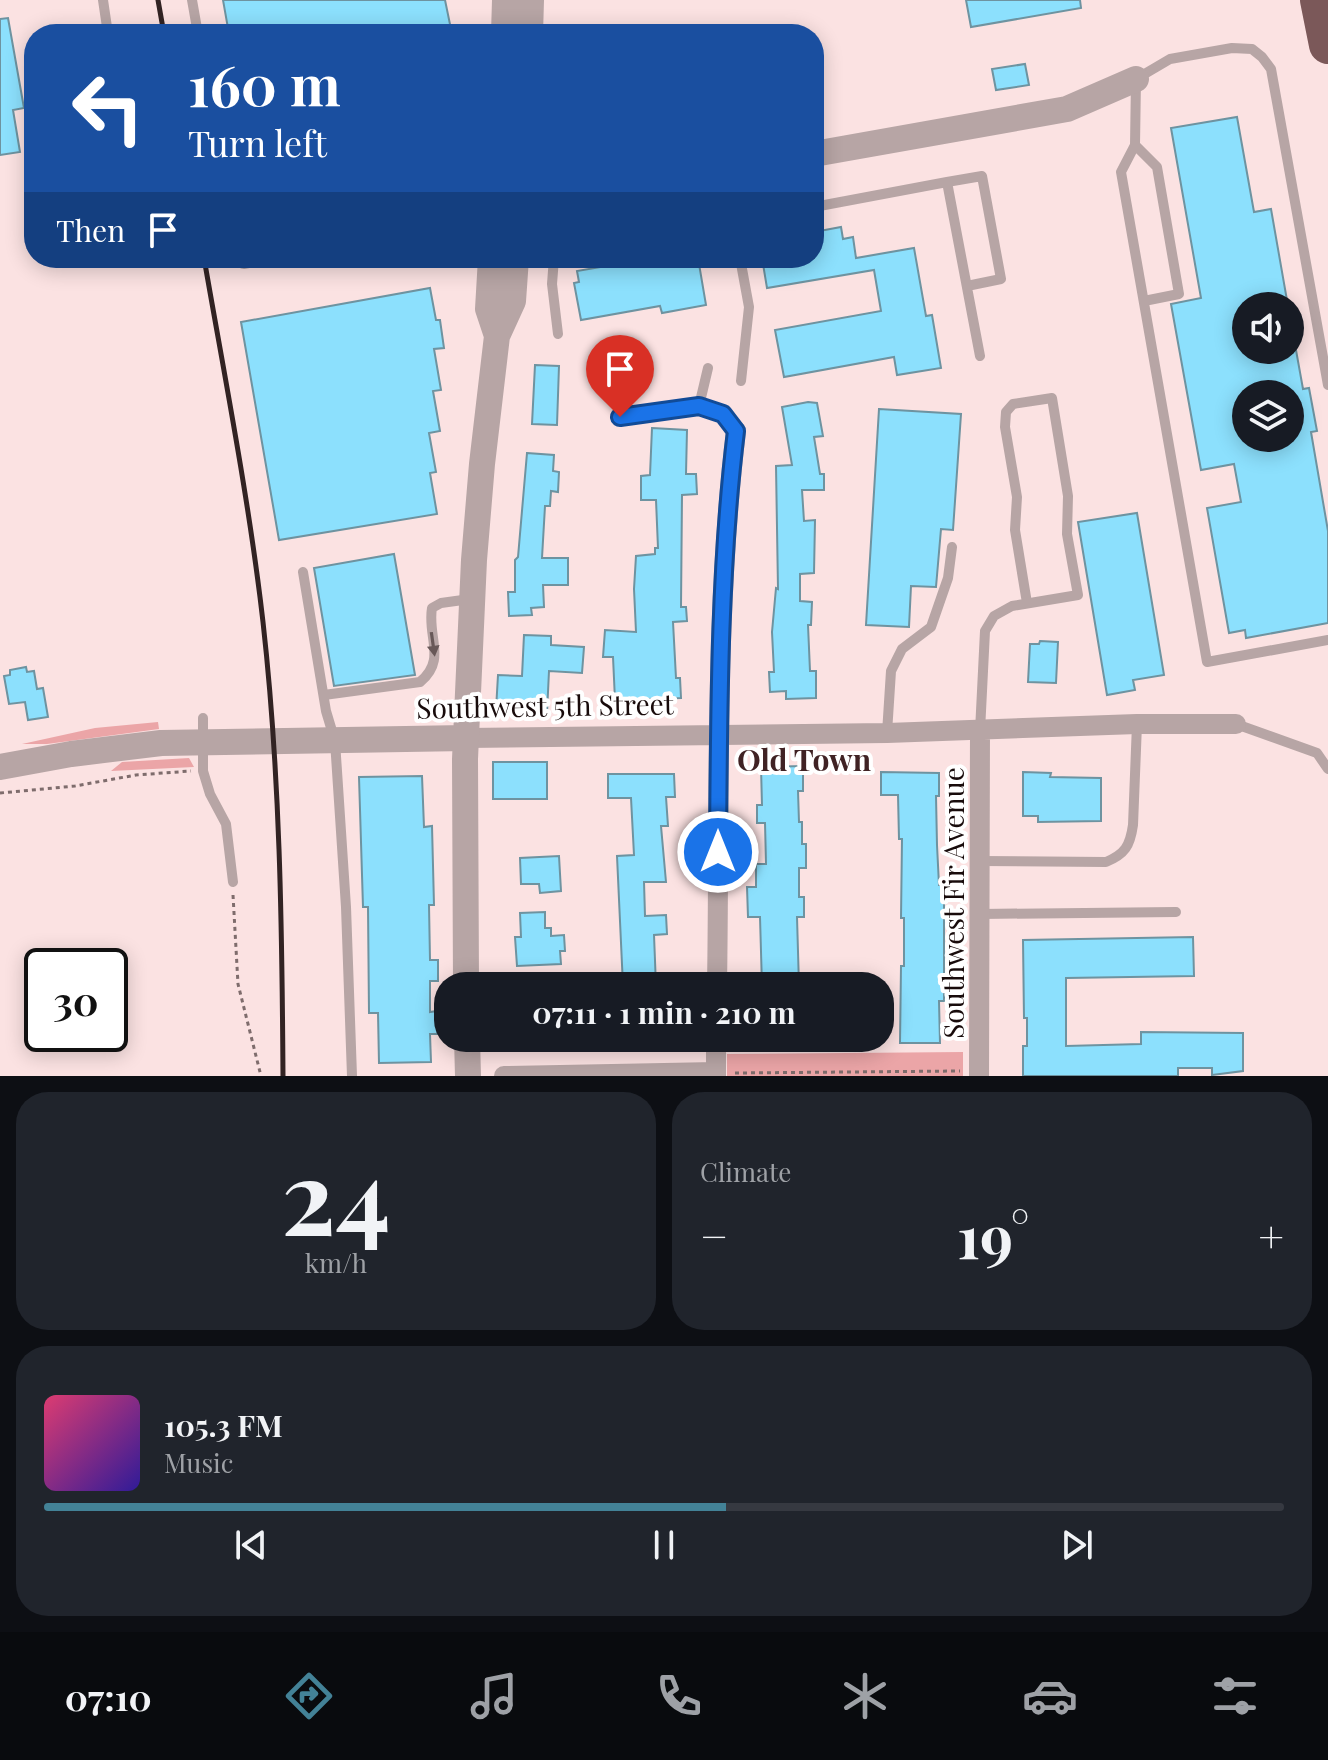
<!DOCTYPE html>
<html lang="en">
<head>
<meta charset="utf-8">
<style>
  :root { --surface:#171b24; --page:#20242c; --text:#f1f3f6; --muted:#9ea1a6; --line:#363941; --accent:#438297 }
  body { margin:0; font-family:"Playfair Display",serif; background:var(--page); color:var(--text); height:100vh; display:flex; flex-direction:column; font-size:30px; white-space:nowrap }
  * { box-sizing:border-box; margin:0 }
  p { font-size:26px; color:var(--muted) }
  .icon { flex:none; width:44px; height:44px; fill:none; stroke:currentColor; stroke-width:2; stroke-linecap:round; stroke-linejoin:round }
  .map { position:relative; height:1076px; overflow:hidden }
  .panel { display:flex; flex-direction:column; gap:16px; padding:16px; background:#0d0f14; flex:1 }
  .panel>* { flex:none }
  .hud { position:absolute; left:24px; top:24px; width:800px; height:244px; border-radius:32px; box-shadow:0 4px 20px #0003; background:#1a4fa0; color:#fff; overflow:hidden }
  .controls { position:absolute; left:1232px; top:292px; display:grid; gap:16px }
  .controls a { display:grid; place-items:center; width:72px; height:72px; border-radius:50%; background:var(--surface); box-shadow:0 4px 20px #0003; font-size:40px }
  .speed { position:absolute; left:24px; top:948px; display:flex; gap:16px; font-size:40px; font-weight:700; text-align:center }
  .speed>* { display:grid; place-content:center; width:104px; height:104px; border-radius:50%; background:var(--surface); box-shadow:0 4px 20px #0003; line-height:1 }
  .speed .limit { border:4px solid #111; border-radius:12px; background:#fff; color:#111 }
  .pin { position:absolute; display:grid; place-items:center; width:68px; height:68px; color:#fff; margin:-82px -34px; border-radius:50% 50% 50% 0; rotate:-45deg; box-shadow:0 0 8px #0007 }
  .pin .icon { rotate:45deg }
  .me { position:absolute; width:88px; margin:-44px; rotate:0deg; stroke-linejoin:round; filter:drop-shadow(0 0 6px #0008) }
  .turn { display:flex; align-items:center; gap:28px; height:168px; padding:0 32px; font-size:36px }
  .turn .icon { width:104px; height:104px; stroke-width:2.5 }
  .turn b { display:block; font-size:56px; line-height:68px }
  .then { display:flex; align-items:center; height:76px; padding:0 32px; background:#0003; gap:16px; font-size:30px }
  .big { font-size:60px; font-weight:700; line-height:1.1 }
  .panel .tile { flex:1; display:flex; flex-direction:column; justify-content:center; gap:12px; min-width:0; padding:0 28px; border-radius:32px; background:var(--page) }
  .panel .dial { align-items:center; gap:0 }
  .dial b { font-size:104px; line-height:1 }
  .song { display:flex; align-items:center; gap:24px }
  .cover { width:96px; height:96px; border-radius:12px; background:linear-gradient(135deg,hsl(340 70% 55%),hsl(250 70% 35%)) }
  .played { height:8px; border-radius:4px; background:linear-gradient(90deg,var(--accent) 55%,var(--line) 55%) }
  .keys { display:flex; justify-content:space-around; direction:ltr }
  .heat { display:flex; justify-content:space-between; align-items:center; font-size:44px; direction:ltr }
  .panel .tiles { flex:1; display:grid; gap:16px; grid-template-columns:1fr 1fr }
  .tile:last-child { grid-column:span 2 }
  .trip { position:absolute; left:434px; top:972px; width:460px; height:80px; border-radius:32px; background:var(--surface); box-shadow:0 4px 20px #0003; font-weight:700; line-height:80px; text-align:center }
  .dock { display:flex; height:128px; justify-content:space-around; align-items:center; background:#090b0e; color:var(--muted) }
  .dock .icon { width:56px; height:56px }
  .dock .on { color:var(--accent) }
  .dock b { font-size:36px; color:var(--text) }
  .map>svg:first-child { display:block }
</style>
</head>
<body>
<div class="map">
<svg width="1328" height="1076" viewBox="0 0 1328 1076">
  <rect width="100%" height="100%" fill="#fbe2e2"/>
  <path fill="#eba5a7" d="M158,722L159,729L47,744H22L95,728Z
    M189,758L194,767L111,771L122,762Z
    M963,1052V1076H727V1054Z"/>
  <path fill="#8ce0fd" stroke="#6e93a0" stroke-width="2" fill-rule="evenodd" d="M223,0H445L452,34H229Z
    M966,0H1080L1081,8L971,27Z
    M8,18L24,108L13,110L20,152L0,155V19Z
    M1025,64L1029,85L996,90L992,69Z
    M1237,117L1254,212L1271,209L1288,306H1246V350H1296L1303,389L1309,388L1317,431L1311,432L1328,531V623L1246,638L1245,630L1229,633L1207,508L1241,502L1234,464L1201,470L1171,304L1201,298L1171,128ZM1246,394H1290V438H1246Z
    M841,227L843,239L853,237L856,258L914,248L926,316L932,315L941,368L897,375L894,357L784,377L775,330L881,311L874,270L767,288L762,258H814V232Z
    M653,258H698L706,305L662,313L660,306L581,320L574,283L579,282L577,271Z
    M430,288L436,320H440L444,348L434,349L441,390L433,391L440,431L429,433L436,472L430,473L437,514L279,540L241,322Z
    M535,365L559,366L557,425L532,424Z
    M808,402L817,403L823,436L814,437L820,474H824V490H802L804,521L815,520L814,573L800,574V601L812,602L811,625H808L810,671H816V698L786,699V691L770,692L769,672H774L772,632L776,588L778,589L776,466L792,465L782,407Z
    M879,409L961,414L953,530L941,529L936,587L911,586L909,627L866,625Z
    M652,428L687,430L686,474H696L697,494L682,495L681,607H686L687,621L673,622L676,678H680L681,698L615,700L613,657H603L605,630L636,632L634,589L636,556L655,554V548H658L656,500H641V476L650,475Z
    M527,453L554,455L553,471L559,472L558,492L551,491L550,506H545L542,558H568V585H543L544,607L531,608L532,615L509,616L508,592H515V560L518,557Z
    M1137,513L1164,675L1133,680L1135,690L1107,695L1078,522Z
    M394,554L415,675L334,686L314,568Z
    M524,635L551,636V645L584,647L582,673L549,671L547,713L496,710L498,675L522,676Z
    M1040,641L1058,642L1056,683L1028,682L1030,644H1039Z
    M26,667L27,672L34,671L37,689L43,688L48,717L28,720L25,702L9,704L4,676L10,675V670Z
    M493,762H547V799H493Z
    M803,766V791H798L799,822H802V844H806V868H799V897H804V917H797L799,986H762L760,917H748L747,887H756V864H766L765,823H757V805H762L761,767Z
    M881,772L939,773V796H936L937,845L939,885H944V1001H939L940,1043H900L901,966H904V918H901L902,839H899L898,795H881Z
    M1023,772L1051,773L1050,777L1101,778V821L1038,822V816H1023Z
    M608,774H674L675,797H666L668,826H661L666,882H644L645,916L666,915L667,934L654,935L656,986H623L617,856L634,855L631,798H608Z
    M422,776L424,827L432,826L434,905H429L430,960H438V981H430V1012L437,1011L438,1034H430L431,1062L379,1063L378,1013H369L368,907H363L359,777Z
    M559,856L561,891L540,893L539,884H521L520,858Z
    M545,912V928H551V936L564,935L565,951H560L561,964L517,966L515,937H521L520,913Z
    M1193,937L1194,976L1066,978V1046L1141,1044V1032L1243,1033V1071L1212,1075V1068H1178V1076H1023V1046H1027V1018H1024L1023,940Z"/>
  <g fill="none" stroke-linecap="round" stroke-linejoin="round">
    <path stroke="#7e6c6c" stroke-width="3" stroke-dasharray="4 4" stroke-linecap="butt" d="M0,793L75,786L136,775L191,771
      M233,895L238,984L261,1076
      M735,1073L960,1071"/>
    <path stroke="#b7a5a5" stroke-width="10" d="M103,0L108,34
      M192,0L198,34
      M1135,145L1157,167L1179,294L1144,301
      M947,182L982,176L1001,279L967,286
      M814,207L947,182L980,356
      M554,258L552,284L558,334
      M740,258L749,307L741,381
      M1328,385L1271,69L1262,57L1252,49L1232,48L1170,59L1136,79L1135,145L1121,172L1207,662L1328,640
      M699,406L723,414L736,431
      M620,417L699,406L708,368
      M303,572L326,711L335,741L346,907L352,1076
      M324,695L420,682C447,660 427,637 432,608L441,603L470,599
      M203,718V771L210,794L226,824L233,882
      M1236,724L1317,753L1328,769
      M980,731L985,631L994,616L1012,606L1078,595L1067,534L1068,496L1052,398L1013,404L1006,412L1005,427L1017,497L1015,530L1027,603
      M887,733L891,671L902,649L931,627L948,578L952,547
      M981,861L1106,862C1125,854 1130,846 1133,825L1137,724
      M981,914L1176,912"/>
    <path stroke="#b7a5a5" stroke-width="20" d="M244,259L249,258
      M466,738L887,733L1137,724H1236
      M717,986C720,801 714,614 736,431
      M504,1076L716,1072
      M716,1076V1038
      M979,1076L980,731"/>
    <path stroke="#b7a5a5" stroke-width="26" d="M504,34L505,0
      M530,34L531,0
      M814,154L1067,109L1136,79
      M491,258L488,309L497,336
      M0,767L71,754L161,743L466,738
      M466,986L465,759L474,560L482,464L497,336L513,301L516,258
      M467,1038L468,1076"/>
    <path stroke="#7b5859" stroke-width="38" d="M1319,0L1328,45"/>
    <path stroke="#322323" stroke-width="5" d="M158,0L164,34
      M204,258C225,379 249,500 263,622C280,773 282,925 283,1076"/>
  </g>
  <defs><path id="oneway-solid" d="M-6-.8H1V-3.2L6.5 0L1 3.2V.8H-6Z" transform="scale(2)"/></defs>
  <use fill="#685858" href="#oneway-solid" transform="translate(433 644) rotate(82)"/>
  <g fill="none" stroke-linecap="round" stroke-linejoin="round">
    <g stroke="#114b97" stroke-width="20">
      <path id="route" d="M620,417L699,406L723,414L736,431C719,570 719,712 718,852"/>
    </g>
    <use href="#route" stroke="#1a73e8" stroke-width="14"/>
  </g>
  <g text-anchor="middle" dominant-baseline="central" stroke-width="8" stroke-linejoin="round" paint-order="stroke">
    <g font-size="28" fill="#180b0b" stroke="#fff">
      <text transform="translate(545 705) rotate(-1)">Southwest 5th Street</text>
      <text transform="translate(952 903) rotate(-90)">Southwest Fir Avenue</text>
    </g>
    <g font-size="30" font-weight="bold" fill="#402224" stroke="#fff">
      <text x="804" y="759">Old Town</text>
    </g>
  </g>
</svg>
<div class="controls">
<a><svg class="icon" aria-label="sound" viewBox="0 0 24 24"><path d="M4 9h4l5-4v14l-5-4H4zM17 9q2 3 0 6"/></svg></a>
<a><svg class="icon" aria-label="layers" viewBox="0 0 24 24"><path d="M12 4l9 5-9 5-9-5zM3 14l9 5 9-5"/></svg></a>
</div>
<div class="speed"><div class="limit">30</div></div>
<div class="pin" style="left:620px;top:417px;background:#d93025"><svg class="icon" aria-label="arrive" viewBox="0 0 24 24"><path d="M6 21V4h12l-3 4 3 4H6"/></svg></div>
<svg class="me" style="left:718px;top:852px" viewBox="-20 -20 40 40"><circle r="17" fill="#1a73e8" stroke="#fff" stroke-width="3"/><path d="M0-11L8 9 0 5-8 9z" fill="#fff"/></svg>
<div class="trip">07:11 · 1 min · 210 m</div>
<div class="hud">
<div class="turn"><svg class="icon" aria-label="left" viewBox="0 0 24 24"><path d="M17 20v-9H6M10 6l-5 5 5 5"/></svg><div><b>160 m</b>Turn left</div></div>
<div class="then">Then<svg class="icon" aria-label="arrive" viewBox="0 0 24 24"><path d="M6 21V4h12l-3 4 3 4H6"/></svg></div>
</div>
</div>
<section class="panel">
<div class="tiles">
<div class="tile dial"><b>24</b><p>km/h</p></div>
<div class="tile"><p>Climate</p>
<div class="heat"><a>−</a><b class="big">19°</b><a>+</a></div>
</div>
<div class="tile">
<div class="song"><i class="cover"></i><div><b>105.3 FM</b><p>Music</p></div></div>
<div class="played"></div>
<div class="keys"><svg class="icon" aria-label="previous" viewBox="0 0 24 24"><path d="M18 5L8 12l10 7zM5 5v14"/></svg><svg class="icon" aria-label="pause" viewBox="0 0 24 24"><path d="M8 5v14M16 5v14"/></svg><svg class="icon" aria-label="next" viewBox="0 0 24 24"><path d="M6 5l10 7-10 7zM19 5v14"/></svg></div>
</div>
</div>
</section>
<nav class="dock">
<b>07:10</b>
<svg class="icon on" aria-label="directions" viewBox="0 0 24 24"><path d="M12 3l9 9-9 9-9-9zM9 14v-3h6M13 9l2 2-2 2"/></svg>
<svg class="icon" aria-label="music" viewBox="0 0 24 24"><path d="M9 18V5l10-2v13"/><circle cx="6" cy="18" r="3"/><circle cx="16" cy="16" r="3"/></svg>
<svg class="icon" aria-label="phone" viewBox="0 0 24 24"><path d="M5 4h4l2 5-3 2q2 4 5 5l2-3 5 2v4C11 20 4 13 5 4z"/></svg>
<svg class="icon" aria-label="climate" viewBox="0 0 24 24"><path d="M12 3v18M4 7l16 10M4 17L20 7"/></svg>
<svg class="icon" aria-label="car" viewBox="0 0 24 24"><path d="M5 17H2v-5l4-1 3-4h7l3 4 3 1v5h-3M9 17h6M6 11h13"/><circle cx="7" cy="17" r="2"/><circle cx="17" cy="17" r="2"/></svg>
<svg class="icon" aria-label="filters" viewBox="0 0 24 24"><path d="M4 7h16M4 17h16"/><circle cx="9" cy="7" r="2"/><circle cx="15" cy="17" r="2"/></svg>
</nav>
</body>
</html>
